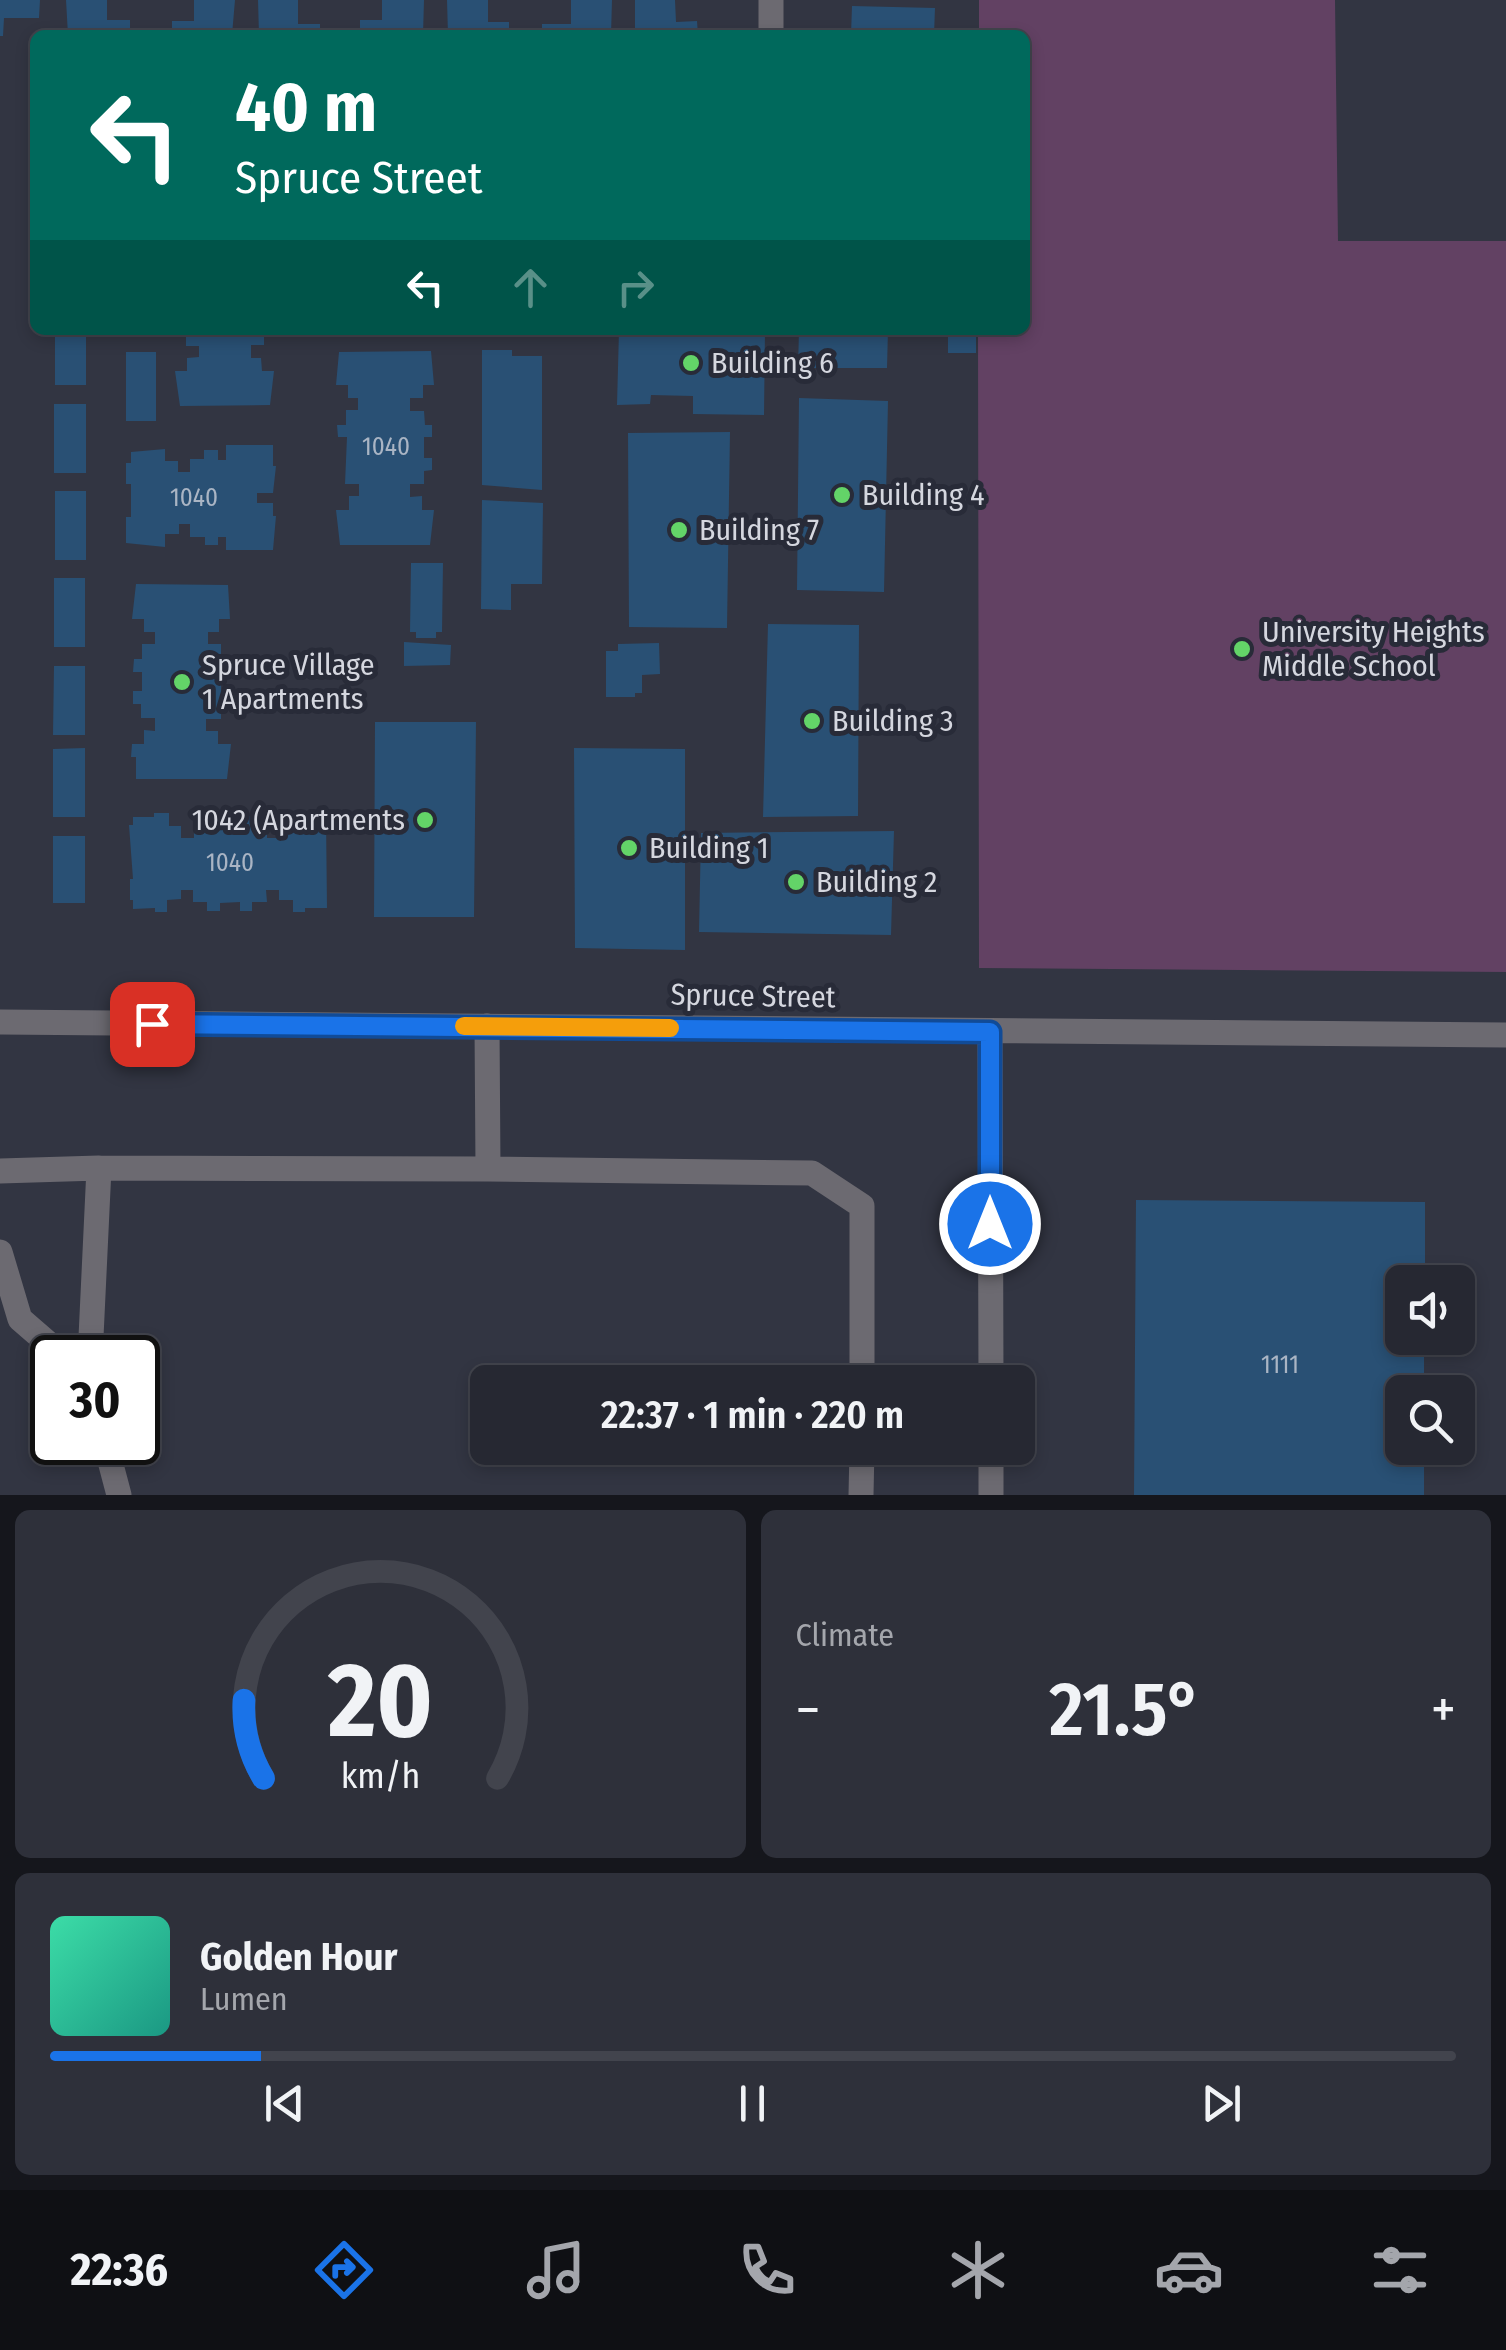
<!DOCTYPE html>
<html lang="en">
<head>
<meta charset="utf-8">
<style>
  :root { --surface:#262832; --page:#2e303a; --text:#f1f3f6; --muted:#a4a6ac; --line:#42444d; --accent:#1a73e8 }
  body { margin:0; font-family:"Fira Sans Condensed",sans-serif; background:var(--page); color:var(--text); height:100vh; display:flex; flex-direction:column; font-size:38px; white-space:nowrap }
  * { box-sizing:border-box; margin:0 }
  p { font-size:32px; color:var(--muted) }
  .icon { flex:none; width:55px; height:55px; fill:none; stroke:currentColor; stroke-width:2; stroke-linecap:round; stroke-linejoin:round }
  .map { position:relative; height:1495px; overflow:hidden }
  .details { display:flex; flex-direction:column; gap:15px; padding:15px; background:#15161c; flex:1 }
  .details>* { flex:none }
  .top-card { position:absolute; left:30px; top:30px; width:1000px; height:305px; border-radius:15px; box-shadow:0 5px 15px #0003,0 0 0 2px var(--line); background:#00695c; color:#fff; overflow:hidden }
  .buttons { position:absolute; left:1385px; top:1265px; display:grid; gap:20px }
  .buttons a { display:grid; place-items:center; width:90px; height:90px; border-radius:15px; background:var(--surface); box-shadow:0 5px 15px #0003,0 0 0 2px var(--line); font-size:50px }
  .speed { position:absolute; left:30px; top:1335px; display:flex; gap:20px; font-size:50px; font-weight:700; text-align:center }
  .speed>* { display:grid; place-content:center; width:130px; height:130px; border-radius:50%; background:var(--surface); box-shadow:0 5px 15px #0003,0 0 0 2px var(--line); line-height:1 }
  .speed .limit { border:5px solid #111; border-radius:15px; background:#fff; color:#111 }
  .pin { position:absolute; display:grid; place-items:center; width:85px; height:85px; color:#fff; margin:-42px; border-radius:20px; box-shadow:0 5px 15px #0006 }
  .me { position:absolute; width:110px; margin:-55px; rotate:0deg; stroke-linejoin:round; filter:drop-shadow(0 0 8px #0008) }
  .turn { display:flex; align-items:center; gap:35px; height:210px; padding:0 40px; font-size:45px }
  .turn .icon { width:130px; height:130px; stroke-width:2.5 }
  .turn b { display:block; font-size:70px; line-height:85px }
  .lanes { display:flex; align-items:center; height:95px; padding:0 40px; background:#0003; justify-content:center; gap:50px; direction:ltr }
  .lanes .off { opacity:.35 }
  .big { font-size:75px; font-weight:600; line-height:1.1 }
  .details .card { flex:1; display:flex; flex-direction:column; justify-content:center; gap:15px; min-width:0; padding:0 35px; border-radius:15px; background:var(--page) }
  .details .dial { align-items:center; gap:0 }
  .dial svg { height:260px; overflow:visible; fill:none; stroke:var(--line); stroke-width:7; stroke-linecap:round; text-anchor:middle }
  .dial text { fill:var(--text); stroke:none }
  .song { display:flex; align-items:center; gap:30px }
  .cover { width:120px; height:120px; border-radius:15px; background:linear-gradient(135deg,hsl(160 70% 55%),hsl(170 70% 35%)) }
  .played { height:10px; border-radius:5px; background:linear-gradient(90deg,var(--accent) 15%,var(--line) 15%) }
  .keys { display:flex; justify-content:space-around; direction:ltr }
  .heat { display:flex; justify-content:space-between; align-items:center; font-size:55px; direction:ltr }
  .details .tiles { flex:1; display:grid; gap:15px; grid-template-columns:1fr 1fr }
  .card:last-child { grid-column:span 2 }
  .trip { position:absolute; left:470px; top:1365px; width:565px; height:100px; border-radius:15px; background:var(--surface); box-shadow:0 5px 15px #0003,0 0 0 2px var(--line); font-weight:600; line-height:100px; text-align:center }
  .tab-bar { display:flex; height:160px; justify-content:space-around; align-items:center; background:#0f1014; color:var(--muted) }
  .tab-bar .icon { width:70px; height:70px }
  .tab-bar .selected { color:var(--accent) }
  .tab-bar b { font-size:45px; color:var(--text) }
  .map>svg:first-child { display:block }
</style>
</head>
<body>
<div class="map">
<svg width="1506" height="1495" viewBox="0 0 1506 1495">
  <rect width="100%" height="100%" fill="#323542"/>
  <path fill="#624163" d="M979,0H1335L1338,241H1506V972L979,968L978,330H1025V35H979Z"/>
  <path fill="#295074" d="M0,0H40L39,18H4L3,36H0Z
    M66,0H107V20H130V35H68Z
    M194,0H235L232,35H172V21H194Z
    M258,0H298V24H320V35H259Z
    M382,0H424L423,35H360V20H382Z
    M447,0H488V22H509V35H448Z
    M571,0H612L611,35H542V24H571Z
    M635,0H675L676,22L697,21L698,35H635Z
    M852,6L935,8L934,35H851Z
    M55,330H86V385H55Z
    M125,330H155V337H125Z
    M186,330H264V345H251V358H261L262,371H274L270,405L180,406L175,371H187V358L199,357V346H186Z
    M619,330H765L764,415L693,414V396L651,395L650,404L617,405Z
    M799,330H888L887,368H798Z
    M948,330H976V353H948Z
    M482,350H512V356H542V490L482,485Z
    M431,351L434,385H423V398H410V411H424L425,425H432V437H424V458H432V470L424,471V484H410V497L422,496V510H434L430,545H340L336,510H349V496H359V484H345L347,437H338L337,425H346V410H358V398H348V385H336L339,352Z
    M126,352H156V421H126Z
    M799,398L888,401L884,592L797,590Z
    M54,404H86V473H54Z
    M730,432L727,628L629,627L628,433Z
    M226,445H273V466H276L273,493H257V503H273V516H276L273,550H226V537H218V545H205V537H190V524H179V534H165V547L126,543V517H131V484H126V463H131V452L165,449V461H178V472H190V459H204V450H218V460H226Z
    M55,491H86V560H55Z
    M482,500L543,503L542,584H511V610L481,609Z
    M411,563H443L442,632H436V638H416V632H410Z
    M54,578H85V647H54Z
    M136,584L228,585L230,619H219V632H208V644H221V660H229V672H221V691H229V704H221V719H206V731H218V744H231L227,779H136V757H131L132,744H144V730L155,731V718H141V704H133V691H142V672H133L134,659H142V644H155V632H144V619H132Z
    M768,624L859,625L858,816L763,817Z
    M404,642L451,645L450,665L404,666Z
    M659,643L660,674L642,675V693H635V697H606V651H618V644Z
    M54,666H85V735H53Z
    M375,722H476L474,917H374Z
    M85,748V817H53V749Z
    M574,748L685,749V950L575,948Z
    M154,813H169V826H181V838H194V823H207V816L221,815V824H239V816H252L253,824L267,823V838H279V826H293V814L326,817L327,908H305V912H293V900H279V890H266L267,902H252V911H240V902L220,903V911H207V902H193V890H181V899L167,900V912H155V908L133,909V900H130V879H133L129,825H133V817H154Z
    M894,831L891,935L699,932L701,833Z
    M53,836H85V903H53Z
    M1136,1200L1425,1202V1282H1402V1338H1424V1392H1402V1448H1424V1495H1134Z"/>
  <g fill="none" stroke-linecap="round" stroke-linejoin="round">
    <path stroke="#6c6a71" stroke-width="25" d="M771,0V35
      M0,1022L1506,1035
      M487,1026L488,1169L812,1173L862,1206V1382
      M990,1032L991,1382
      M99,1168L488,1169
      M0,1171L99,1168L90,1358
      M0,1252L20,1319L65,1358
      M105,1442L119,1495
      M991,1448V1495
      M861,1495L862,1448"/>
  </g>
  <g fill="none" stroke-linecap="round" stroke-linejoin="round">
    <g stroke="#114b97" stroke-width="25">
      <path id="route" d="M152,1024L990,1032V1224"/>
    </g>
    <use href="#route" stroke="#1a73e8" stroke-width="18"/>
    <path stroke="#f59e0b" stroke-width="18" d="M464,1026L670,1028"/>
  </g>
  <g fill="#63d468" stroke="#282b38" stroke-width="4">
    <circle cx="691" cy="363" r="10"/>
    <circle cx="842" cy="495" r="10"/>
    <circle cx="679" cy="530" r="10"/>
    <circle cx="1242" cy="649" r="10"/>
    <circle cx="182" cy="682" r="10"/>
    <circle cx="812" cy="721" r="10"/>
    <circle cx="425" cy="820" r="10"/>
    <circle cx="629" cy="848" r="10"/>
    <circle cx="796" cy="882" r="10"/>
  </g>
  <g text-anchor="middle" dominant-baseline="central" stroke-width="10" stroke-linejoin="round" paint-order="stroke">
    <g font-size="25" fill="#aab5c4">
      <text x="386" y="447">1040</text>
      <text x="194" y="498">1040</text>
      <text x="230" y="863">1040</text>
      <text x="1280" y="1365">1111</text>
    </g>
    <g font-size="30" fill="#d5d7df" stroke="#282b38" text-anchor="start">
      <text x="711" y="363">Building 6</text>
      <text x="862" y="495">Building 4</text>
      <text x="699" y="530">Building 7</text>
      <text x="1262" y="632">University Heights<tspan x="1262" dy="34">Middle School</tspan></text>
      <text x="202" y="665">Spruce Village<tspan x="202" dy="34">1 Apartments</tspan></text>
      <text x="832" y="721">Building 3</text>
      <text x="405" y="820" text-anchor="end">1042 (Apartments</text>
      <text x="649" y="848">Building 1</text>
      <text x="816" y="882">Building 2</text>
    </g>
    <g font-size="30" fill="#d5d7df" stroke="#282b38">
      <text transform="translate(753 996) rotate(1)">Spruce Street</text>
    </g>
  </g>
</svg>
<div class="buttons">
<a><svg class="icon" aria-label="sound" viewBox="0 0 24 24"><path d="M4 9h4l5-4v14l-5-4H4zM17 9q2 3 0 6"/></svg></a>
<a><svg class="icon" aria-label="search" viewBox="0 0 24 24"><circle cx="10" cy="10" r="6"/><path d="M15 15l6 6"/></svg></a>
</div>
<div class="speed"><div class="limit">30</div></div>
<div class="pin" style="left:152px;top:1024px;background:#d93025"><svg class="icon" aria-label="arrive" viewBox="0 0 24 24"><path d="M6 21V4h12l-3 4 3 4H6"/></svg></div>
<svg class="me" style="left:990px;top:1224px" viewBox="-20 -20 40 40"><circle r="17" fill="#1a73e8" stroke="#fff" stroke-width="3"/><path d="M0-11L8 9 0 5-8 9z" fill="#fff"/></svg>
<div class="trip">22:37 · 1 min · 220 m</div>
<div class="top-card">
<div class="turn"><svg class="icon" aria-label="left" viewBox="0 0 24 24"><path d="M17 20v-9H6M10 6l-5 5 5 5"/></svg><div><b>40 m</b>Spruce Street</div></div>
<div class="lanes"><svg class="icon" aria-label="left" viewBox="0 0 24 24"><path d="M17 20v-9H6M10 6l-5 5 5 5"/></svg><svg class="icon off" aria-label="ahead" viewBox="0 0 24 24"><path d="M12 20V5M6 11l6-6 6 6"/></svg><svg class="icon off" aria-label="right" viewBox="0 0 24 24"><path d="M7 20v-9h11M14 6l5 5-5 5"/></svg></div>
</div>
</div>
<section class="details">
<div class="tiles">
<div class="card dial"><svg viewBox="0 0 100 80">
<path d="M14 69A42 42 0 1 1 86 69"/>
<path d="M14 69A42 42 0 0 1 8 45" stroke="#1a73e8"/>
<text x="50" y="56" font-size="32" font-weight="700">20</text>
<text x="50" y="72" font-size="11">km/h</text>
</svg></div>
<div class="card"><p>Climate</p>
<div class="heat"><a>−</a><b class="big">21.5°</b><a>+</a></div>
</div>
<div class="card">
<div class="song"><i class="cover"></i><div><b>Golden Hour</b><p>Lumen</p></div></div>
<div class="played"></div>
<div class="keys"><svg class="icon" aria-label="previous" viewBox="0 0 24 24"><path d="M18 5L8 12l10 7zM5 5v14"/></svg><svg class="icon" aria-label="pause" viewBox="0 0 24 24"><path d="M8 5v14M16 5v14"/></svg><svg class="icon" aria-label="next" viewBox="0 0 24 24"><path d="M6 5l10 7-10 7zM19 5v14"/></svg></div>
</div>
</div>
</section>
<nav class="tab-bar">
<b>22:36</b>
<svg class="icon selected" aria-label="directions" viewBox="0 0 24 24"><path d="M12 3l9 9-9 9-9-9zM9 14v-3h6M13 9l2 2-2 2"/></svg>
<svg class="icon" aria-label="music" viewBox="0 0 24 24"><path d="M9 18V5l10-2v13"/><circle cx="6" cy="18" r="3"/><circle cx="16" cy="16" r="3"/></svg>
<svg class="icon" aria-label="phone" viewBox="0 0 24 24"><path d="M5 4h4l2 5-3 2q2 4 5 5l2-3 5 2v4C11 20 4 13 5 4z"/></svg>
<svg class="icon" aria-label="climate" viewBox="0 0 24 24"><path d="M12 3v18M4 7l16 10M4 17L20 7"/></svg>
<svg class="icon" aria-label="car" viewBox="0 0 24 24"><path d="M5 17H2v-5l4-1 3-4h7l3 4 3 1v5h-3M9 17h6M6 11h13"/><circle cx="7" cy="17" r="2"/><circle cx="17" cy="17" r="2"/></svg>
<svg class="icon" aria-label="filters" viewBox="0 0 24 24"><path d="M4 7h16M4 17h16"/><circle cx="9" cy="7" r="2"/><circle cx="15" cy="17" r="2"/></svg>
</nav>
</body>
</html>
